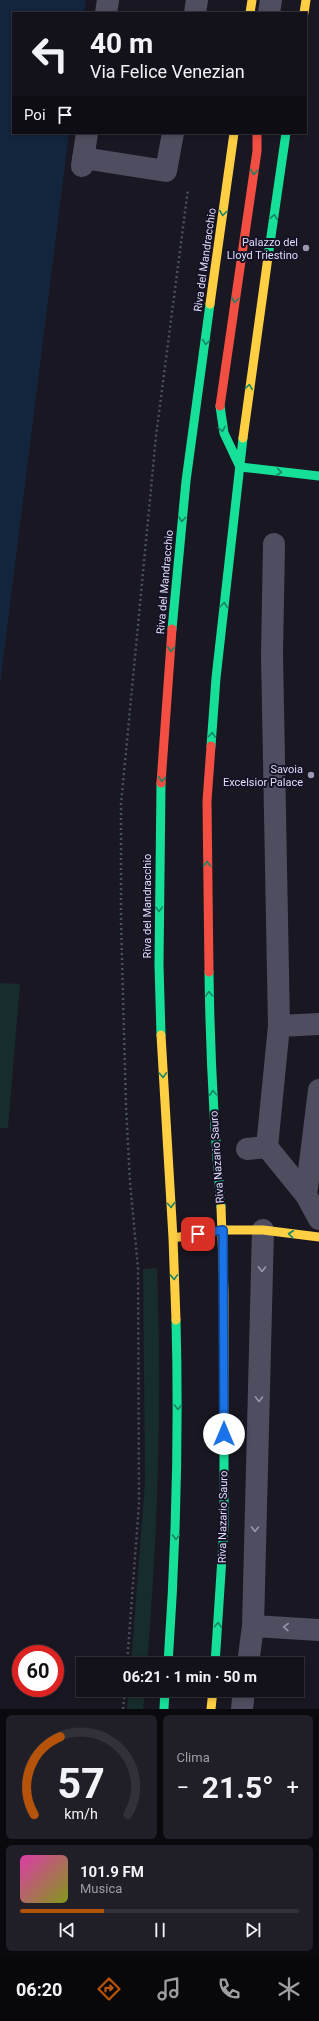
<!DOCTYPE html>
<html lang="it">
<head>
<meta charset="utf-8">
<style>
  :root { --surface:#13111a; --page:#201f27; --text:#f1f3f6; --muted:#9d9da2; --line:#323139; --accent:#b45309 }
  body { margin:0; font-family:Roboto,sans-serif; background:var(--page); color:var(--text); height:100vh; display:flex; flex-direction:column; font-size:15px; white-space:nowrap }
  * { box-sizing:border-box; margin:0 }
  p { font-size:13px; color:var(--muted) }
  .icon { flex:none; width:22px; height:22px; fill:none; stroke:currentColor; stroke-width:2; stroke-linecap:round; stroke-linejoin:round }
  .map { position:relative; height:1709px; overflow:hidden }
  .side { display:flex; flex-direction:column; gap:6px; padding:6px; background:#0a090e; flex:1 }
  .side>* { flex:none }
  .hud { position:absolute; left:12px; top:12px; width:295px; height:122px; border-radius:0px; box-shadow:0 2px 6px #0003,0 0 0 1px var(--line); background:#13111a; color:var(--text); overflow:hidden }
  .speed { position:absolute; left:12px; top:1645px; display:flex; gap:8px; font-size:20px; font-weight:700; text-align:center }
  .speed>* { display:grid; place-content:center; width:52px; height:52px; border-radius:50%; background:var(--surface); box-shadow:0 2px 6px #0003,0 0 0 1px var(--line); line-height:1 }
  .speed .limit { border:6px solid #d22; background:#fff; color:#111 }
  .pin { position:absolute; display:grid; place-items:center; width:34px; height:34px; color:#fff; margin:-17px; border-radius:8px; box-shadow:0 2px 6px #0006 }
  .me { position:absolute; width:44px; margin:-22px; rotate:0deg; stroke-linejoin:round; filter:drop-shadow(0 0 3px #0008) }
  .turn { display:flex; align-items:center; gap:14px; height:84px; padding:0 12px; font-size:18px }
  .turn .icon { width:52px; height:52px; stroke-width:2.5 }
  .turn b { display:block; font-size:28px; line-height:34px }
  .then { display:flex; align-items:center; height:38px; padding:0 12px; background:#0003; gap:8px; font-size:15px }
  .big { font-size:30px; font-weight:700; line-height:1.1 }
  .side .card { flex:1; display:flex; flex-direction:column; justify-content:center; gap:6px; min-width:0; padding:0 14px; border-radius:6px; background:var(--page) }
  .side .dial { align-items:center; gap:0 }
  .dial svg { height:104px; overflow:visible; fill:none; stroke:var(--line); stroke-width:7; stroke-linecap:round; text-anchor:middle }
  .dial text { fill:var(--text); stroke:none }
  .song { display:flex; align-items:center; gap:12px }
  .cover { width:48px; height:48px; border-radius:6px; background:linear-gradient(135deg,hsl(320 70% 55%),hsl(70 70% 35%)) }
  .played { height:4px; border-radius:2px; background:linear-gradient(90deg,var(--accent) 30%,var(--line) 30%) }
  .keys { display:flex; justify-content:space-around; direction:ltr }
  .heat { display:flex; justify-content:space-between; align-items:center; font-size:22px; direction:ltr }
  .side .tiles { flex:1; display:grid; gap:6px; grid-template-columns:1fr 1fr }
  .card:last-child { grid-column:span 2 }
  .trip { position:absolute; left:76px; top:1657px; width:228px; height:40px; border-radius:0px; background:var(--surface); box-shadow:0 2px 6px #0003,0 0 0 1px var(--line); font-weight:700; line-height:40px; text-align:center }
  .tabs { display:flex; height:64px; justify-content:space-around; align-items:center; background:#08070a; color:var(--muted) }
  .tabs .icon { width:28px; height:28px }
  .tabs .selected { color:var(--accent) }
  .tabs b { font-size:18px; color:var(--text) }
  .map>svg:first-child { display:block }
</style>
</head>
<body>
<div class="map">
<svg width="319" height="1709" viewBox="0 0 319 1709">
  <rect width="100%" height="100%" fill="#191722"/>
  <path fill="#172c2c" d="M0,983L20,984L8,1128H0Z
    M157,1268C162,1400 158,1532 147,1664H131L145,1482L143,1269Z
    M129,1690H145L143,1709H127Z"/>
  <path fill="#13243d" d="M0,0H86L84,13H13V133H69L0,685Z"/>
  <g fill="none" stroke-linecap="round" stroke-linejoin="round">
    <path stroke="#49525e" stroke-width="2.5" stroke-dasharray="2 3" stroke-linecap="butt" d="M127,1664L139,1504L138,1268L130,1182L126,1106L121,922V804L156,436L188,189
      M123,1709L125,1690"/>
    <path stroke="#4f4e61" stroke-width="22" d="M106,13L108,0
      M195,13L197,0
      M269,13L271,0
      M83,158L166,171L173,133
      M82,166L87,133
      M274,544L272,654L279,1026
      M319,1024L279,1026L267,1147L306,1195L319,1090
      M247,1149L267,1147
      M306,1195L319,1219
      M253,1626L319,1630
      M248,1664L253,1626L263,1230
      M242,1709L244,1690"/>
    <path stroke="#16e098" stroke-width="9" d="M268,257L286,133
      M220,406L224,433L240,467L319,476
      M172,629L186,481L210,304
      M211,746L216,678L243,438
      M209,972C210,1051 214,1129 221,1207
      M161,1035L159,965L161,783
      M168,1664C176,1549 179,1435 176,1320
      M215,1664L224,1527V1439
      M164,1709L165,1690"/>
    <path stroke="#ffcf43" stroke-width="9" d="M250,13L252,0
      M304,13L306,0
      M210,304L234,133
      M243,438L268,257
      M161,1035L173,1238L176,1320
      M221,1207L224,1294V1439
      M173,1238L223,1230H263L319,1237
      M211,1709L213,1690"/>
    <path stroke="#f24e42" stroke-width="9" d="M220,406L257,151V133
      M161,783L172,629
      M209,972L207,801L211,746"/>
  </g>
  <defs><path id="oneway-chevron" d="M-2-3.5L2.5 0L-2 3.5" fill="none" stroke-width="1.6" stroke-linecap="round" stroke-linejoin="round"/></defs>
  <g stroke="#168465">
    <use href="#oneway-chevron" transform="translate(254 172) rotate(98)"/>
    <use href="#oneway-chevron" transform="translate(223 213) rotate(98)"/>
    <use href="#oneway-chevron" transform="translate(274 217) rotate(-82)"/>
    <use href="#oneway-chevron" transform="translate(235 300) rotate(98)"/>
    <use href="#oneway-chevron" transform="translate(206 342) rotate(98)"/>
    <use href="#oneway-chevron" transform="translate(249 387) rotate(-82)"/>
    <use href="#oneway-chevron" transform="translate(222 429) rotate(81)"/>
    <use href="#oneway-chevron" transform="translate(279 472) rotate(6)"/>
    <use href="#oneway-chevron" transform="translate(182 519) rotate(96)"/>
    <use href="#oneway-chevron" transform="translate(224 605) rotate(-83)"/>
    <use href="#oneway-chevron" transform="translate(171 649) rotate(94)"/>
    <use href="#oneway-chevron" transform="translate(212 735) rotate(-86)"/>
    <use href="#oneway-chevron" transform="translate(162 779) rotate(94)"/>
    <use href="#oneway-chevron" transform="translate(207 864) rotate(-90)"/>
    <use href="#oneway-chevron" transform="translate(159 909) rotate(90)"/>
    <use href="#oneway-chevron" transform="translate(209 994) rotate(-92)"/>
    <use href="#oneway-chevron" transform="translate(163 1075) rotate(87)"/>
    <use href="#oneway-chevron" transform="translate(213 1093) rotate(-93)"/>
    <use href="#oneway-chevron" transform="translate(171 1205) rotate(86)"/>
    <use href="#oneway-chevron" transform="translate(291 1234) rotate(-174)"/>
    <use href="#oneway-chevron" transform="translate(174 1277) rotate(88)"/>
    <use href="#oneway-chevron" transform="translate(178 1407) rotate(91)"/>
    <use href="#oneway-chevron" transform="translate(176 1537) rotate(91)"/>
    <use href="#oneway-chevron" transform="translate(218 1625) rotate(-86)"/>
  </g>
  <g stroke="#9796ae">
    <use href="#oneway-chevron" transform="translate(262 1269) rotate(91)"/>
    <use href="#oneway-chevron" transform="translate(259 1399) rotate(91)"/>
    <use href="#oneway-chevron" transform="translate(255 1529) rotate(91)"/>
    <use href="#oneway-chevron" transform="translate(286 1627) rotate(-178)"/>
  </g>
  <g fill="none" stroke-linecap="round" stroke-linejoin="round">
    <g stroke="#114b97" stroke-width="10">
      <path id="route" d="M198,1234L223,1230L224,1434"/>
    </g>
    <use href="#route" stroke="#1a73e8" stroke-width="7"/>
  </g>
  <g fill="#9a98ae" stroke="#161326" stroke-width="1.5">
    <circle cx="306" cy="248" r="4"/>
    <circle cx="311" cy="775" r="4"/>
  </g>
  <g text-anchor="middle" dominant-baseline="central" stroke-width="4" stroke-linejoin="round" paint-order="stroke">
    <g font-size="11" fill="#dfddfa" stroke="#161326" text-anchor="end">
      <text x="298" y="242">Palazzo del<tspan x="298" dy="13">Lloyd Triestino</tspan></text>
      <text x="303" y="769">Savoia<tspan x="303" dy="13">Excelsior Palace</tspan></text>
    </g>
    <g font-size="11" fill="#dfddfa" stroke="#161326">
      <text transform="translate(205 260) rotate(-82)">Riva del Mandracchio</text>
      <text transform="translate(165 582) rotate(-85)">Riva del Mandracchio</text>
      <text transform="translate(147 906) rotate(-90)">Riva del Mandracchio</text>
      <text transform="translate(217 1157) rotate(-94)">Riva Nazario Sauro</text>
      <text transform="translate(223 1517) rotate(-89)">Riva Nazario Sauro</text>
    </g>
  </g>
</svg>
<div class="speed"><div class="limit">60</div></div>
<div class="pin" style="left:198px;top:1234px;background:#d93025"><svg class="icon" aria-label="arrive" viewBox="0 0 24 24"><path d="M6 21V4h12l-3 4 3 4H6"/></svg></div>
<svg class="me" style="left:224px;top:1434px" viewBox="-20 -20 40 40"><circle r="19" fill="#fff"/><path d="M0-13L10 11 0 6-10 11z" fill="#1a73e8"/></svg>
<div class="trip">06:21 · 1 min · 50 m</div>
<div class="hud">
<div class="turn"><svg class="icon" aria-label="left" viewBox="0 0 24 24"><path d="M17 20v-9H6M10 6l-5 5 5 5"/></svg><div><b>40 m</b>Via Felice Venezian</div></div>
<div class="then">Poi<svg class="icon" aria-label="arrive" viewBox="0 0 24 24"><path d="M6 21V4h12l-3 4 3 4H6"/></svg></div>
</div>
</div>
<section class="side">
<div class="tiles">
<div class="card dial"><svg viewBox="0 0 100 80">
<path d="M14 69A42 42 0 1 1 86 69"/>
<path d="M14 69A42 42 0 0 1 34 9" stroke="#b45309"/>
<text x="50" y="56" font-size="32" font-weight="700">57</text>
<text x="50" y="72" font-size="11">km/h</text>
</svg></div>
<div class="card"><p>Clima</p>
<div class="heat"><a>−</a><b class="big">21.5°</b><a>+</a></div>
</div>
<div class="card">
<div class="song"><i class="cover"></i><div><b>101.9 FM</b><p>Musica</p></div></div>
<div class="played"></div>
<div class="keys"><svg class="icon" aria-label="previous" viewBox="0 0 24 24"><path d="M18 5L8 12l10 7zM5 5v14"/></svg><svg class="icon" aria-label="pause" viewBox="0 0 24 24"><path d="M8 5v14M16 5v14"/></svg><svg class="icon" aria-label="next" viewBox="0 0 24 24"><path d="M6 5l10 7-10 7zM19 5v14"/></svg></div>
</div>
</div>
</section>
<nav class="tabs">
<b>06:20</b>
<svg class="icon selected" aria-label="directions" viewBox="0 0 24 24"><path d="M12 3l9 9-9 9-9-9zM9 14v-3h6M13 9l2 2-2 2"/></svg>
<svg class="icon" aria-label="music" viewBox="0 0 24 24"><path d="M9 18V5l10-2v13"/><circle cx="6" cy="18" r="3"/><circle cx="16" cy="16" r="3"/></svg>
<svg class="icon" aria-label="phone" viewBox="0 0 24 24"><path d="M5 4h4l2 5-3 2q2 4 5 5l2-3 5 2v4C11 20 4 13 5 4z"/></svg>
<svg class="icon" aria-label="climate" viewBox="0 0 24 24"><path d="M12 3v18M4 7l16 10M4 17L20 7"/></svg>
</nav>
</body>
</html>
